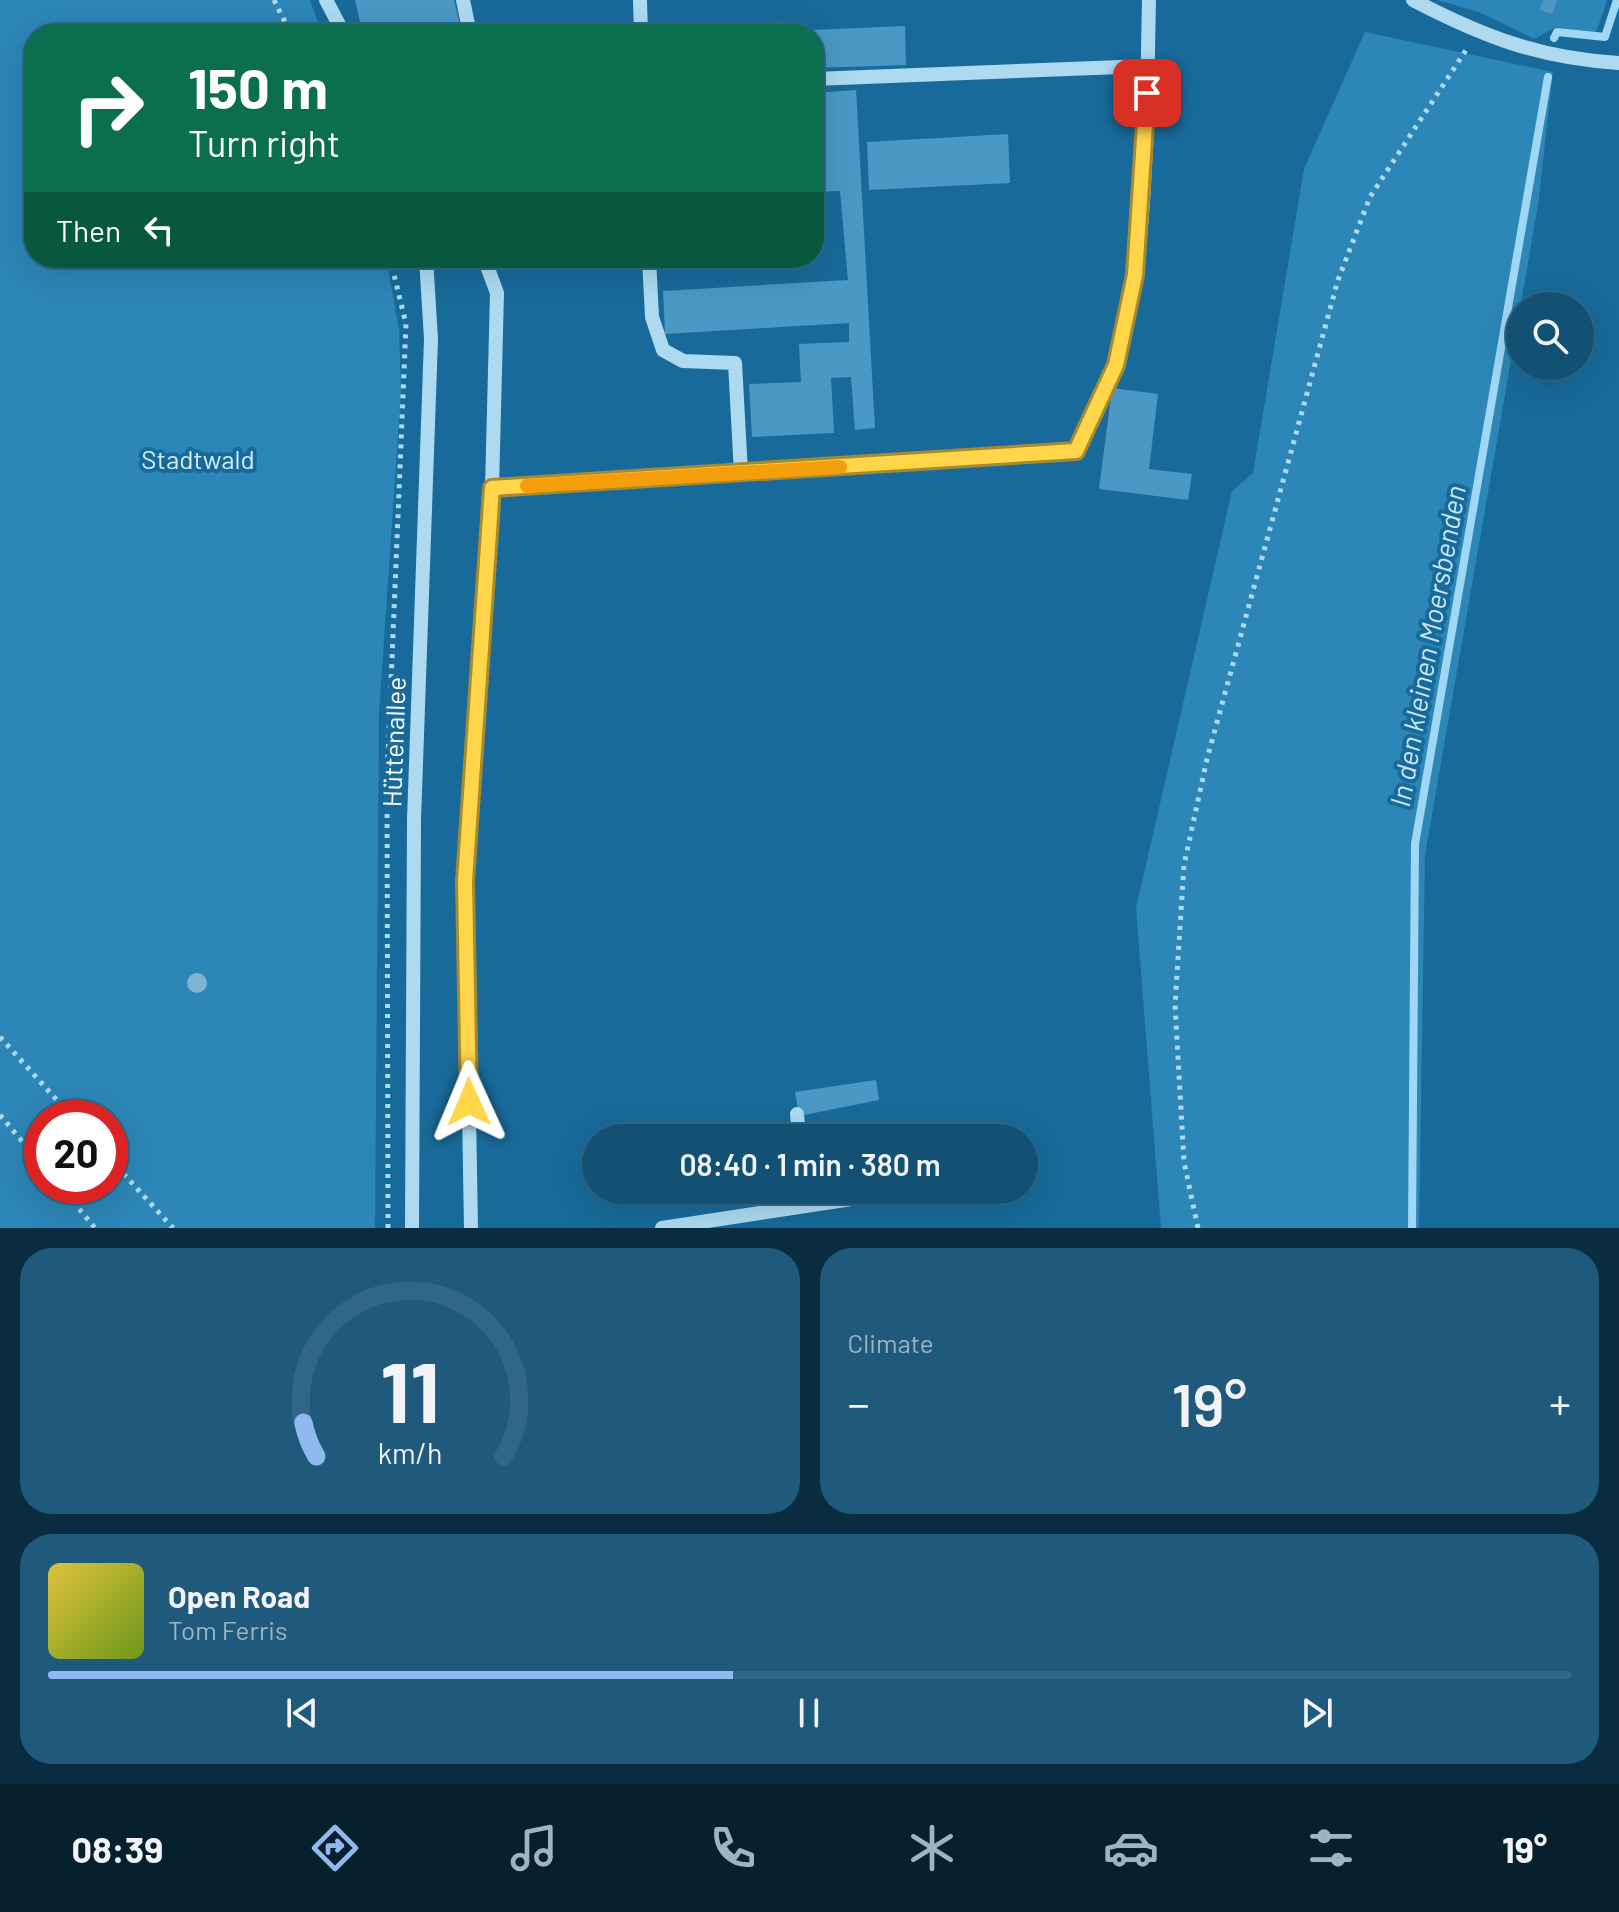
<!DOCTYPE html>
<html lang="en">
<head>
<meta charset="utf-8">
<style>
  :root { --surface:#125074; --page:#1f5a7c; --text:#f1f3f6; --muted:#9cb5c5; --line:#316786; --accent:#90b9f0 }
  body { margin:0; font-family:Barlow,sans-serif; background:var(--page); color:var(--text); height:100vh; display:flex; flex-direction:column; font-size:30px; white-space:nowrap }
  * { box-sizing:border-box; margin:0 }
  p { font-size:26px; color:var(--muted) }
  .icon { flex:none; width:44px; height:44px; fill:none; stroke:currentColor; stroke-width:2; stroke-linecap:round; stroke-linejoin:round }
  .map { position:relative; height:1228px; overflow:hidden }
  .panel { display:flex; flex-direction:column; gap:20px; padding:20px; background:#0a2c40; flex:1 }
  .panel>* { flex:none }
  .top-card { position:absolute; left:24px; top:24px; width:800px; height:244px; border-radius:32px; box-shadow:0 8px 32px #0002,0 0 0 2px var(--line); background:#0b6e4f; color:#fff; overflow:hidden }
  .controls { position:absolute; left:1506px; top:292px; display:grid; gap:16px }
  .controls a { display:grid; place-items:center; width:88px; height:88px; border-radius:50%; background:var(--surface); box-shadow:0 8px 32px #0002,0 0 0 2px var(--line); font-size:40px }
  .speed { position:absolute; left:24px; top:1100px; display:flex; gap:16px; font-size:40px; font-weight:700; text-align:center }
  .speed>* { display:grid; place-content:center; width:104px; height:104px; border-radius:50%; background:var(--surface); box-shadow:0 8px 32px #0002,0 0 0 2px var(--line); line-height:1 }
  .speed .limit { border:12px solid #d22; background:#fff; color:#111 }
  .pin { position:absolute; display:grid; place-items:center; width:68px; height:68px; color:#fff; margin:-34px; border-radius:16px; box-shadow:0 4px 12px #0006 }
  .me { position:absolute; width:88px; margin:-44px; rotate:359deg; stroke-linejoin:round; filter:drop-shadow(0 0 6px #0008) }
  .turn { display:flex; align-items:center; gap:28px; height:168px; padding:0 32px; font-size:36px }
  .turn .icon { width:104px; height:104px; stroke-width:2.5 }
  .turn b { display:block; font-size:56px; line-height:68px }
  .then { display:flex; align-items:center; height:76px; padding:0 32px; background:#0003; gap:16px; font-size:30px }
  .big { font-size:60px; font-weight:600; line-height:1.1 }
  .panel .card { flex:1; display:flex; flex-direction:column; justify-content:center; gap:12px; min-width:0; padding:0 28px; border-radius:32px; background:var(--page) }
  .panel .dial { align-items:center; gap:0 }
  .dial svg { height:208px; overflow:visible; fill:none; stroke:var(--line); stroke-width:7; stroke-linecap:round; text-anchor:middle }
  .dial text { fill:var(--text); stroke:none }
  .song { display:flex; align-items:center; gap:24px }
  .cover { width:96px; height:96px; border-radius:12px; background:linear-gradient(135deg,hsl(50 70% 55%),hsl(80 70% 35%)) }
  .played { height:8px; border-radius:4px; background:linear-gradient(90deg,var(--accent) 45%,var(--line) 45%) }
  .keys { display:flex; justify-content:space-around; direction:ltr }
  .heat { display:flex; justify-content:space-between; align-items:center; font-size:44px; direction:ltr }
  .panel .tiles { flex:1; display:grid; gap:20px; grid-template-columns:1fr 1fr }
  .card:last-child { grid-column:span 2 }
  .trip { position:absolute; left:582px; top:1124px; width:456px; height:80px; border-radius:40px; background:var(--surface); box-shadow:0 8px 32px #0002,0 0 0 2px var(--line); font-weight:600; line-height:80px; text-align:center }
  .dock { display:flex; height:128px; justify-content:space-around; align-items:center; background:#07202e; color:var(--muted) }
  .dock .icon { width:56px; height:56px }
  .dock .selected { color:var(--accent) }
  .dock b { font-size:36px; color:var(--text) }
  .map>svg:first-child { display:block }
</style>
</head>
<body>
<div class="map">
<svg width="1619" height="1228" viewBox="0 0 1619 1228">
  <rect width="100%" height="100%" fill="#186a9a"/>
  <path fill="#2c86b7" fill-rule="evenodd" d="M0,0H310L322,34H34V258H386L399,329L401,392L379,713L375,1228H0ZM42,1118H110V1186H42Z
    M1437,0H1607L1596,33L1556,27L1534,39L1479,12Z
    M1365,32L1553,72L1538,205L1425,855L1419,1228H1161L1136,908L1232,491L1253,473L1304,169Z"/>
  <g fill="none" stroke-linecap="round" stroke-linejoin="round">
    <path stroke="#a0d7f4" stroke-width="8" d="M1554,38L1557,32L1605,37L1617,0
      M1412,1228L1415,844L1548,77"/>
  </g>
  <path fill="#4a98c3" d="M355,0H454L462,34H418L416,26L383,34H363Z
    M1543,0H1557L1552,14L1540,10Z
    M905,26L906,65L814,68V34L811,30Z
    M856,90L875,428L855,430L851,377L831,378L834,433L752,437L749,384L801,382L799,344L849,342V323L665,334L663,291L848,280L840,191L814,192V93Z
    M1008,134L1010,183L869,190L867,142Z
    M1112,388L1158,394L1149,469L1192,474L1188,500L1099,489Z
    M876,1080L879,1100L799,1116L795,1092Z"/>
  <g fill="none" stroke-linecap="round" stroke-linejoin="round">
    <path stroke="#addaf1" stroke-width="5" stroke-dasharray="4 6" stroke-linecap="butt" d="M274,0L291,34
      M0,1037L73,1118
      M0,1115L42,1165
      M110,1159L173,1228
      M60,1186L95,1228
      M388,1228L387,779L406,324L390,258
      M1198,1228L1184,1162L1175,1005L1184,865L1207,759L1338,280L1370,197L1468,47"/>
    <path stroke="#addaf1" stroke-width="14" d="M326,0L344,34
      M463,0L470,34
      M640,0L641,34
      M1413,0C1484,37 1539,58 1619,63
      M814,79L1147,66
      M484,258L497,293L492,488L1076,451C1089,423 1108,393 1117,363C1150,246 1146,120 1149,0
      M649,258L652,317L663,350L683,361L735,363L741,473
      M797,1114L799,1138
      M803,1190L804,1206
      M412,1228L414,820L431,339L426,258
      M471,1228L465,881L492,488
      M662,1228L911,1190"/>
  </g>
  <circle fill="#80b3d0" cx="197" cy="983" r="10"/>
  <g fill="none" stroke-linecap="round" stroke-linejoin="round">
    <g stroke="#a68a30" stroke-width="20">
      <path id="route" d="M469,1102L465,881L492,488L1076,451L1116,365L1135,275L1147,93"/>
    </g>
    <use href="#route" stroke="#ffd54a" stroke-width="14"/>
    <path stroke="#f59e0b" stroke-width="14" d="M527,486L840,467"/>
  </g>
  <g text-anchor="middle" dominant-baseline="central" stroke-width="8" stroke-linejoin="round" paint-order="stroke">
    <g font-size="26" fill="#d5eefc" stroke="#186a9a">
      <text x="198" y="458">Stadtwald</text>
    </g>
    <g font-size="26" fill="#fff" stroke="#186a9a">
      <text transform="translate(393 742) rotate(-88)">Hüttenallee</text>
    </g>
    <g font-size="28" font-style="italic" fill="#c8e8f9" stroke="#186a9a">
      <text transform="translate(1427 646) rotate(-80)">In den kleinen Moersbenden</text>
    </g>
  </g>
</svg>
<div class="controls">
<a><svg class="icon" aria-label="search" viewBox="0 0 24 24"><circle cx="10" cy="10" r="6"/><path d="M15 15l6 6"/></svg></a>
</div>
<div class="speed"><div class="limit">20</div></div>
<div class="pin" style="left:1147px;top:93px;background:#d93025"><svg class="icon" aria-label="arrive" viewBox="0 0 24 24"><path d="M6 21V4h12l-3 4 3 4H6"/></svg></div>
<svg class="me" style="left:469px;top:1102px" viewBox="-20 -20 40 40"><path d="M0-17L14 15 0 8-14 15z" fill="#ffd54a" stroke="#fff" stroke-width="4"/></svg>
<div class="trip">08:40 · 1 min · 380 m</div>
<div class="top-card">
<div class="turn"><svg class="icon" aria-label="right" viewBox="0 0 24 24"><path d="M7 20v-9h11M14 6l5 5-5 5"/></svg><div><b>150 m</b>Turn right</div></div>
<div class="then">Then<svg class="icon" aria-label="left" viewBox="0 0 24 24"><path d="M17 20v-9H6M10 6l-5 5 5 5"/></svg></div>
</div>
</div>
<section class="panel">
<div class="tiles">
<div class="card dial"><svg viewBox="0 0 100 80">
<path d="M14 69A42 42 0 1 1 86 69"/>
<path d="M14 69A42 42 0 0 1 9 56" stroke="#90b9f0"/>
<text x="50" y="56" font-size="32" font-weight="700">11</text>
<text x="50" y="72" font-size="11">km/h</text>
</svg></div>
<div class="card"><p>Climate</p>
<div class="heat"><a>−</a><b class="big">19°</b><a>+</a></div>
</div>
<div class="card">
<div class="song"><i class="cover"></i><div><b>Open Road</b><p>Tom Ferris</p></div></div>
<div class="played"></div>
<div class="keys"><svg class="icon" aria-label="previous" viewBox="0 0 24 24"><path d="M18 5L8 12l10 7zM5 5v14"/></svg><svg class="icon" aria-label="pause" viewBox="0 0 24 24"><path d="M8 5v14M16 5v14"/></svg><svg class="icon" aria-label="next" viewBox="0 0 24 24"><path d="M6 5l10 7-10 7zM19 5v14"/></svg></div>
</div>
</div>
</section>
<nav class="dock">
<b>08:39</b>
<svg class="icon selected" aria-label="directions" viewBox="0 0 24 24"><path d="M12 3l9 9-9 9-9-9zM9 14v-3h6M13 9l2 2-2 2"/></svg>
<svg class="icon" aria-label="music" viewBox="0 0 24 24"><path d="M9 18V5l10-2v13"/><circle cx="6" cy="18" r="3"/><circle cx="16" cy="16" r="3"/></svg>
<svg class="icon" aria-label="phone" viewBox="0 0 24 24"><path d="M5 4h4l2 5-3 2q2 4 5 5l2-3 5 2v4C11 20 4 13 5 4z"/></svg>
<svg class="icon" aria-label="climate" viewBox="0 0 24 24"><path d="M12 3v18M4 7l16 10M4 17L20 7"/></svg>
<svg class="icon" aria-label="car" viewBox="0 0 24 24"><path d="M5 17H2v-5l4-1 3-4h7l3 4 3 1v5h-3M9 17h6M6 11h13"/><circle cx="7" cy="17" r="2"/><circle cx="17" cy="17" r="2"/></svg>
<svg class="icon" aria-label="filters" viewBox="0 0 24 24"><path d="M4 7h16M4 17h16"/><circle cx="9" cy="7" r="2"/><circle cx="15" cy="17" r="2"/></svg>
<b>19°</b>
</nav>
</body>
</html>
